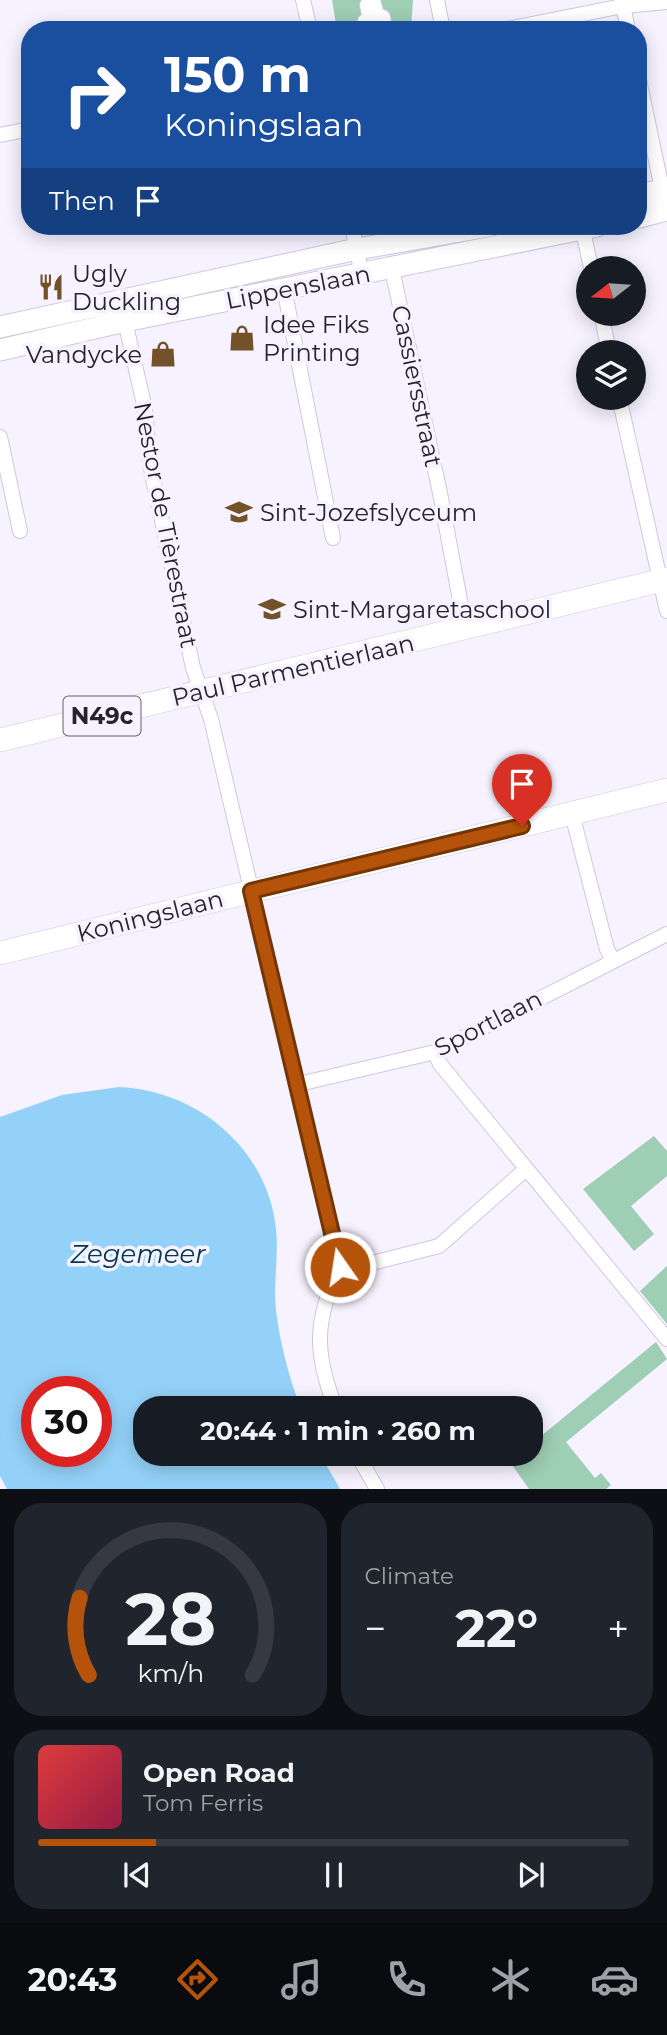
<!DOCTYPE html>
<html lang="en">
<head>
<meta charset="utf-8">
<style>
  :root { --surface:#171b24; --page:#20242c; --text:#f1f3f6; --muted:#9ea1a6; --line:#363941; --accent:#b45309 }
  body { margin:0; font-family:Montserrat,sans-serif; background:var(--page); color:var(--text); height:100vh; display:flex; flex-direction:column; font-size:26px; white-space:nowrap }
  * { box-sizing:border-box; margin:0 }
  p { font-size:23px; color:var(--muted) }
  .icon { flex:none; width:38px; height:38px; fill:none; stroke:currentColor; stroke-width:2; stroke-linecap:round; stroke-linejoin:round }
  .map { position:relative; height:1489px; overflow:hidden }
  .panel { display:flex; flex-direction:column; gap:14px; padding:14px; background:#0d0f14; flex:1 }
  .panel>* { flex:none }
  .hud { position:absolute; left:21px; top:21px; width:626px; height:214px; border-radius:28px; box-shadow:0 4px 18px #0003; background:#1a4fa0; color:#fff; overflow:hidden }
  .needle { width:46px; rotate:253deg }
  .tools { position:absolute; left:576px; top:256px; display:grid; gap:14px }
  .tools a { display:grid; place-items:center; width:70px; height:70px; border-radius:50%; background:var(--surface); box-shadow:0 4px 18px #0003; font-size:35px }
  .speed { position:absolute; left:21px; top:1376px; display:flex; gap:14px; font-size:35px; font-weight:700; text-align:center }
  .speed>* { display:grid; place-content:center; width:91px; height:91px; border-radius:50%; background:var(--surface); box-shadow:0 4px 18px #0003; line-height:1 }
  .speed .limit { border:10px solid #d22; background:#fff; color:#111 }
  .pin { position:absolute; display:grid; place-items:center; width:60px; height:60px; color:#fff; margin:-72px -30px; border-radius:50% 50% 50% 0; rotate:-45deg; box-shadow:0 0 7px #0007 }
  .pin .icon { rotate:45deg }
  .me { position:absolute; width:77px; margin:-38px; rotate:347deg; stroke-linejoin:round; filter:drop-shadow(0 0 5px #0008) }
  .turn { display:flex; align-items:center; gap:24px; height:147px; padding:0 28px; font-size:32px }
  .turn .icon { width:91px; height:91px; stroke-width:2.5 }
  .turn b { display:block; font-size:49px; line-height:60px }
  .then { display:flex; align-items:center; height:66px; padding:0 28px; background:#0003; gap:14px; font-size:26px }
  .big { font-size:52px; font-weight:700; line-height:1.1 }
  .panel .tile { flex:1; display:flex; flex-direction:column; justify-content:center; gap:10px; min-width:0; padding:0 24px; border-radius:28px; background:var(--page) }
  .panel .dial { align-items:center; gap:0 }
  .dial svg { height:182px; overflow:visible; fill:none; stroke:var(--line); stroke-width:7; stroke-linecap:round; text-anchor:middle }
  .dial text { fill:var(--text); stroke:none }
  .song { display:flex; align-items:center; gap:21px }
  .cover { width:84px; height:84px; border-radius:10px; background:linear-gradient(135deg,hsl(0 70% 55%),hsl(340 70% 35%)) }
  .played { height:7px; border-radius:4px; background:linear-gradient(90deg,var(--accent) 20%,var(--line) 20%) }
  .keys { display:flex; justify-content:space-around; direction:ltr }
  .heat { display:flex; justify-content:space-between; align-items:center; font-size:38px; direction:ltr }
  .panel .tiles { flex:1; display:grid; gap:14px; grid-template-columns:1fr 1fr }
  .tile:last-child { grid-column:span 2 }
  .trip { position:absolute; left:133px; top:1396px; width:410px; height:70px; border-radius:28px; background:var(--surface); box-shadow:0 4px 18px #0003; font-weight:700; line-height:70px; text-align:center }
  .tabs { display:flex; height:112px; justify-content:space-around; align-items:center; background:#090b0e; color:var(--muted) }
  .tabs .icon { width:49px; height:49px }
  .tabs .selected { color:var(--accent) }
  .tabs b { font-size:32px; color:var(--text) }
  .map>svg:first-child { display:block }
</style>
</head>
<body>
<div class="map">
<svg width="667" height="1489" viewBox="0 0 667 1489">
  <rect width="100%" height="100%" fill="#f6f2ff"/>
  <path fill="#9eceb3" d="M332,0H366L367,30H337Z
    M373,0H413L411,30H381Z
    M654,1136L667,1151V1176L631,1206L654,1234L634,1251L583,1189Z
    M667,1266V1324L640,1291Z
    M656,1342L667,1359L566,1442L595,1478L601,1473L611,1485L606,1489H529L510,1462L519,1454H530V1445Z"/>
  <path fill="#94d1f8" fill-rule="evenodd" d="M119,1087C197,1090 268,1149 276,1229C279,1256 273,1283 276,1310C280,1344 289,1377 301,1409H145V1454H320L340,1489H7L0,1476V1117L62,1095ZM37,1391H96V1451H37Z"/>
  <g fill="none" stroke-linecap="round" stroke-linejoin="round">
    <g stroke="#cec8dd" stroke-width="16">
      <path id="street" d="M303,0L310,30
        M373,0L378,18L383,17L385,28L379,30
        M437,0L443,30
        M622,0L628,30
        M367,30L365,21L370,20L367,5
        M502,30L623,6L667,2
        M639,80L664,198
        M0,135L30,129
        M352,226L362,275
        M582,226L591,268
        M392,269L440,493L465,627
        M284,288L333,538
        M601,313L609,352
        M125,321L145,409L150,464L193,668L211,719L340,1267C314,1320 314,1353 336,1409
        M619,397L667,611
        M0,437L20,531
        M572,814L607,949L612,959
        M435,1052L440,1064L667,1339
        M299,1084L435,1052L667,934
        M340,1267L368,1264L439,1246L526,1169
        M357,1454L377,1489"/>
    </g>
    <g stroke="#cec8dd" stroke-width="23">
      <path id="secondary" d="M639,195L667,189
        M639,217L667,210
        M0,327L357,249L489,226
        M0,350L125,321L597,226"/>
    </g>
    <g stroke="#cec8dd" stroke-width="24">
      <path id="primary" d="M0,740L667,579
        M0,953L667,790"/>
    </g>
    <use href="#street" stroke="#fff" stroke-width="14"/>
    <use href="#secondary" stroke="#fff" stroke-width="21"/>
    <use href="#primary" stroke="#fff" stroke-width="23"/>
  </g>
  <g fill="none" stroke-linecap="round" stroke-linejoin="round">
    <g stroke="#753606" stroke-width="18">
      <path id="route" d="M340,1267L251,891L522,826"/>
    </g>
    <use href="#route" stroke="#b45309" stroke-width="12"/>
  </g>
  <defs>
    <g id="restaurant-bare" transform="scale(2.1)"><path d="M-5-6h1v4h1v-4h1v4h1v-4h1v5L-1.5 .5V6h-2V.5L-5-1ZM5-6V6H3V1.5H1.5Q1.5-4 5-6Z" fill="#735129" stroke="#f6f2ff" stroke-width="2.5" paint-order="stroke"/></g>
    <g id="shop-bare" transform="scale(2.1)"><path d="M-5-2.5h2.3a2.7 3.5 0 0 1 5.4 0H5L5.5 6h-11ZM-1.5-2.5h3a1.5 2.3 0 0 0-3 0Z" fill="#735129" stroke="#f6f2ff" stroke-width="2.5" paint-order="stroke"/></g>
    <g id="school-bare" transform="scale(2.1)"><path d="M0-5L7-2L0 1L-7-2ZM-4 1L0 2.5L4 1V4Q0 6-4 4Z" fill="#735129" stroke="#f6f2ff" stroke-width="2.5" paint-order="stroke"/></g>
  </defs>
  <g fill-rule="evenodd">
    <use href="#restaurant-bare" x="51" y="287"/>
    <use href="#shop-bare" x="242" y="338"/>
    <use href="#shop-bare" x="163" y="354"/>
    <use href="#school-bare" x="239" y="512"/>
    <use href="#school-bare" x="272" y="609"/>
  </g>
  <g text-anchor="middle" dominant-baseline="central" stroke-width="7" stroke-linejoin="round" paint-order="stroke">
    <rect fill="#f6f2ff" stroke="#64616b" stroke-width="2" x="63.5" y="696.5" width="77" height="39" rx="5"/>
    <g font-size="23" font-weight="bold" fill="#26232b">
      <text x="102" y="716">N49c</text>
    </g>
    <g font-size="24" fill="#26232b" stroke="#f6f2ff" text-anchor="start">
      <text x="72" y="273">Ugly<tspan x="72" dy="28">Duckling</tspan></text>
      <text x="263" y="324">Idee Fiks<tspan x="263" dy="28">Printing</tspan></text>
      <text x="142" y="354" text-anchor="end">Vandycke</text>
      <text x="260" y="512">Sint-Jozefslyceum</text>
      <text x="293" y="609">Sint-Margaretaschool</text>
    </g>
    <g font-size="24" fill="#26232b" stroke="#f6f2ff">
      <text transform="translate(298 287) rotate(-11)">Lippenslaan</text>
      <text transform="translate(417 386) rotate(78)">Cassiersstraat</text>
      <text transform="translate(166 525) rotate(79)">Nestor de Tièrestraat</text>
      <text transform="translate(293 670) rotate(-13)">Paul Parmentierlaan</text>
      <text transform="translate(150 916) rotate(-14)">Koningslaan</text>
      <text transform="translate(488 1023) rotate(-27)">Sportlaan</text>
    </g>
    <g font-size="26" font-style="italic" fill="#033751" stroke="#f6f2ff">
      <text x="138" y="1254">Zegemeer</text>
    </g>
  </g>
</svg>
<div class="tools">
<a><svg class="needle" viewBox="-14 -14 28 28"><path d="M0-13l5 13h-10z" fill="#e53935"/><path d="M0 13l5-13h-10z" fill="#9ea1a6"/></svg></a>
<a><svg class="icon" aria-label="layers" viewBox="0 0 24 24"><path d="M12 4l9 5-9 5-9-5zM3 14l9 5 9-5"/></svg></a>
</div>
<div class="speed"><div class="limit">30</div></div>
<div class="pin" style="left:522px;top:826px;background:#d93025"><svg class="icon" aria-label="arrive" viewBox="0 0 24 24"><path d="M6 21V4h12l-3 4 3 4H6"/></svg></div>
<svg class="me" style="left:340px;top:1267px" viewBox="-20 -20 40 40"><circle r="17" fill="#b45309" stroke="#fff" stroke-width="3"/><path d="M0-11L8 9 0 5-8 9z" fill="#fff"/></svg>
<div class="trip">20:44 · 1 min · 260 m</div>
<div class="hud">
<div class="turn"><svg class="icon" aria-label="right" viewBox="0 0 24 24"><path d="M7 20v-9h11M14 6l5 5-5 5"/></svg><div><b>150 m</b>Koningslaan</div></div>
<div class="then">Then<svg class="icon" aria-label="arrive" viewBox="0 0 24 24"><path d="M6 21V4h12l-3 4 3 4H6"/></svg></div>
</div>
</div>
<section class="panel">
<div class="tiles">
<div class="tile dial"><svg viewBox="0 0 100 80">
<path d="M14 69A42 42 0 1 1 86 69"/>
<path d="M14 69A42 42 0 0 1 10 35" stroke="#b45309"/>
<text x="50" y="56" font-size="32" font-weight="700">28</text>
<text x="50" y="72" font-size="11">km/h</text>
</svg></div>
<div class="tile"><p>Climate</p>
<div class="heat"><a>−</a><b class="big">22°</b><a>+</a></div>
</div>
<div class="tile">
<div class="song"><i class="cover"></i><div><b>Open Road</b><p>Tom Ferris</p></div></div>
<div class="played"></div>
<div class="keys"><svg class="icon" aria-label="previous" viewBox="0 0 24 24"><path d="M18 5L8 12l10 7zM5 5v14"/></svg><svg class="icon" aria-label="pause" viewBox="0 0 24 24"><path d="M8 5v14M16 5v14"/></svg><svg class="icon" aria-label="next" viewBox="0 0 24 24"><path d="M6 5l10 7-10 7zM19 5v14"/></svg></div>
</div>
</div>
</section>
<nav class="tabs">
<b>20:43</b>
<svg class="icon selected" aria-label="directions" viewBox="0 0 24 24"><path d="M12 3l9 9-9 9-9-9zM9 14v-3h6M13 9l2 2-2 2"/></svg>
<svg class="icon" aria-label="music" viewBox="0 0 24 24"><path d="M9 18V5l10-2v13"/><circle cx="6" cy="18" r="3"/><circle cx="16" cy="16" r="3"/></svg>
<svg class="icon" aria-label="phone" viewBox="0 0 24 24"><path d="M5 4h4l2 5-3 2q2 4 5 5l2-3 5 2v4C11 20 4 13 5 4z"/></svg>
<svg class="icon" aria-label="climate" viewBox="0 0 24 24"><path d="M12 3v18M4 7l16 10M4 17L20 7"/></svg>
<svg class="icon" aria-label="car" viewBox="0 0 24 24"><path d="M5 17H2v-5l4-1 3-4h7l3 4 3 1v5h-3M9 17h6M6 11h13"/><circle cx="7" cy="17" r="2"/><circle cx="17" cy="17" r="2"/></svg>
</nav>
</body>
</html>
